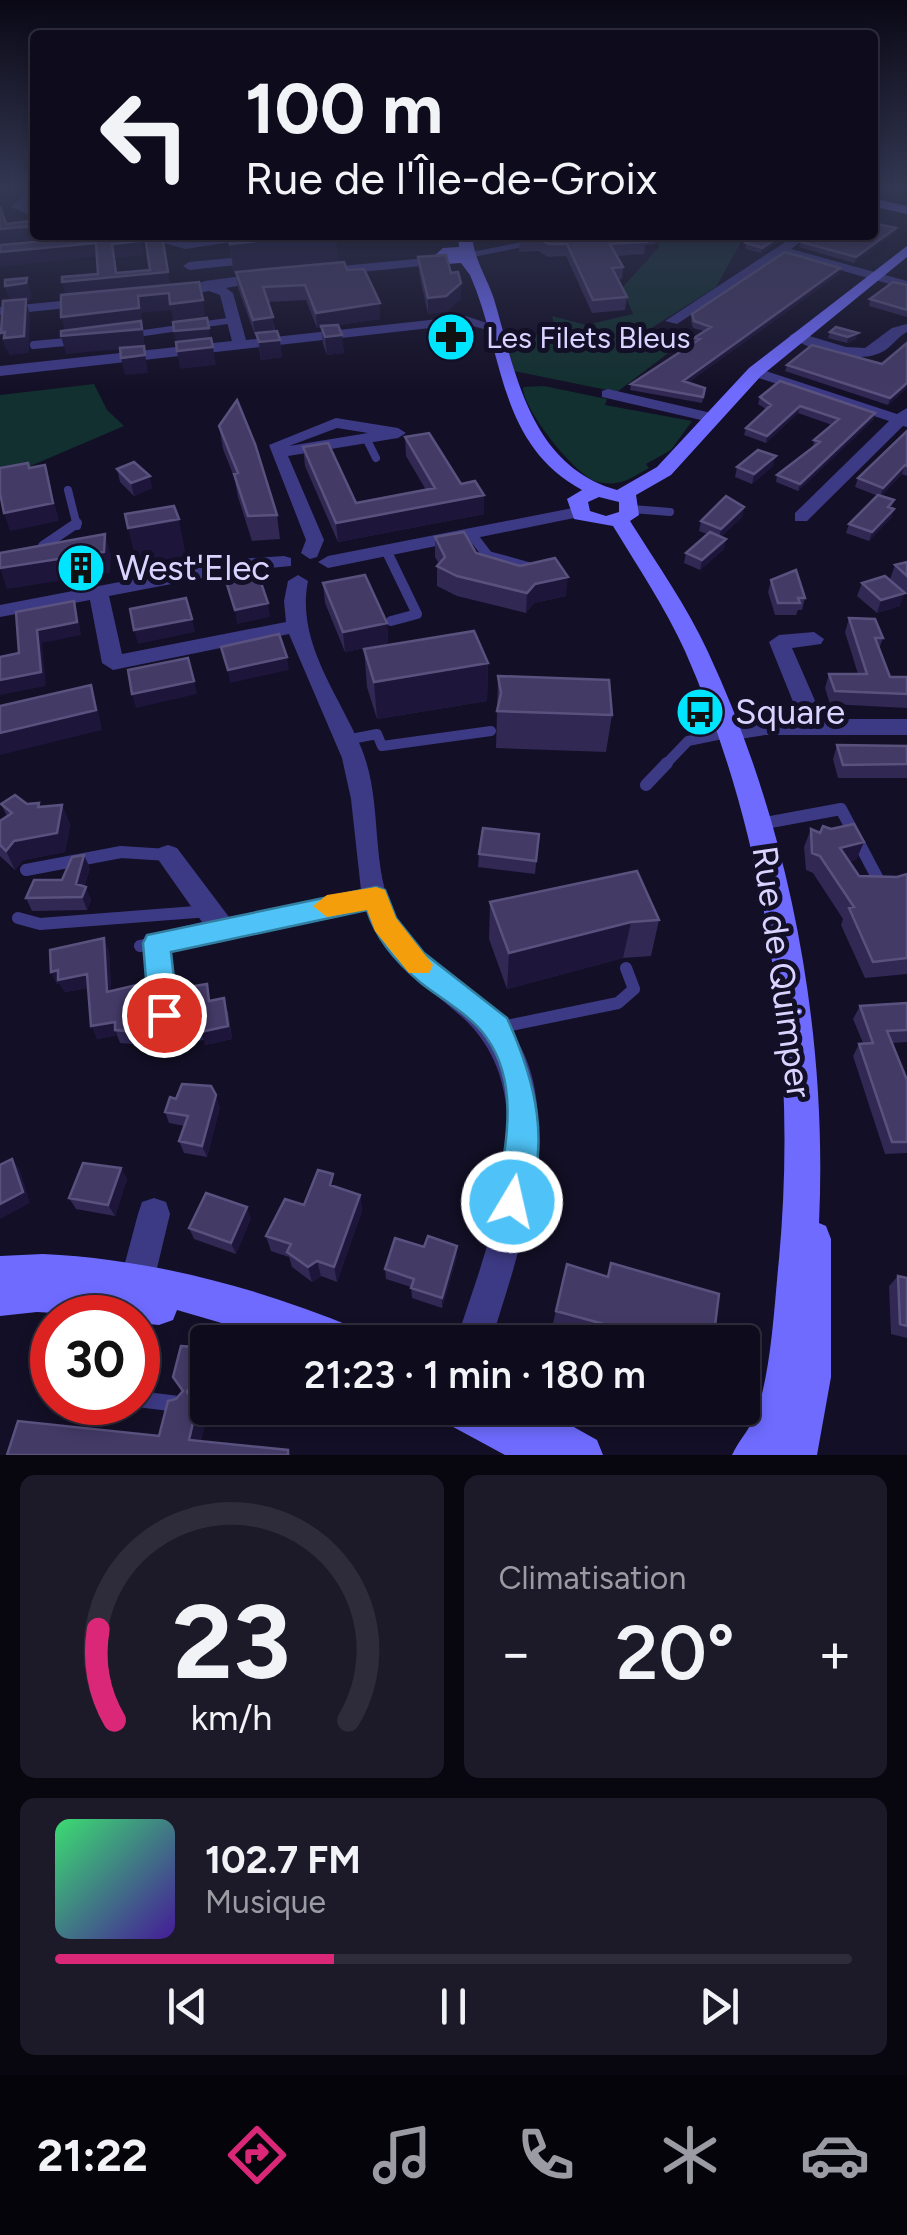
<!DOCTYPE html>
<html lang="fr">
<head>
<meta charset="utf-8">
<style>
  :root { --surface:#0e0b1c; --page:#1c1929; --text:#f1f3f6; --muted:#9b9ba3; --line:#2e2b3b; --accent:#db2777 }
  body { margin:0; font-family:Figtree,sans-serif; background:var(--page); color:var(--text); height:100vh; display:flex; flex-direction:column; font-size:38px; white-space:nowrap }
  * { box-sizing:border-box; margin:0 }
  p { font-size:32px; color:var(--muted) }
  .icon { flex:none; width:55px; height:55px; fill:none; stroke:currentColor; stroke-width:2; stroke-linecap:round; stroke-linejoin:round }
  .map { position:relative; height:1455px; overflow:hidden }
  .side { display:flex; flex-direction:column; gap:20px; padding:20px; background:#08060f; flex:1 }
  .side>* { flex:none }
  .hud { position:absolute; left:30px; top:30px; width:848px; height:210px; border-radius:10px; box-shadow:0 5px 15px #0003,0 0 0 2px var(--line); background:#0e0b1c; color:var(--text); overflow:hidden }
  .speed { position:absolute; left:30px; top:1295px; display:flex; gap:20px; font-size:50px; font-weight:700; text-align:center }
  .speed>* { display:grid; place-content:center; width:130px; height:130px; border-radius:50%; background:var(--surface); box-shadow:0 5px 15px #0003,0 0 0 2px var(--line); line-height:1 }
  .speed .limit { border:15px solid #d22; background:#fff; color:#111 }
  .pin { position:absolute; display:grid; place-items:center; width:85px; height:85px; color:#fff; margin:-42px; border:5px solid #fff; border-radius:50%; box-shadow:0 2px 10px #0007 }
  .me { position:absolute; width:110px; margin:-55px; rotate:9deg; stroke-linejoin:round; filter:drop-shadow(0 0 8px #0008) }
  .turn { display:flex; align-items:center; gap:35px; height:210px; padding:0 50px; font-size:45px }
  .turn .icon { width:130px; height:130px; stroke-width:2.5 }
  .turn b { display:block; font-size:70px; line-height:85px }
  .big { font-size:75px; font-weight:600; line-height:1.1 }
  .side .tile { flex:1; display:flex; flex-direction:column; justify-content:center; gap:15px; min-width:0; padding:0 35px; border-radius:15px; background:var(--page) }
  .side .dial { align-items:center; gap:0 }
  .dial svg { height:260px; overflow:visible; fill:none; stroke:var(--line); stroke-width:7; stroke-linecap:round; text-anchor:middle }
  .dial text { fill:var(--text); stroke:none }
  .song { display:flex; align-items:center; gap:30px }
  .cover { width:120px; height:120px; border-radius:15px; background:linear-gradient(135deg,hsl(140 70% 55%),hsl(260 70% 35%)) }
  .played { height:10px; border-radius:5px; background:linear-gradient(90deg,var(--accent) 35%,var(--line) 35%) }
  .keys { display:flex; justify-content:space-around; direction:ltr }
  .heat { display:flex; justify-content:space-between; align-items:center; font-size:55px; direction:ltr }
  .side .tiles { flex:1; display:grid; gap:20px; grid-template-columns:1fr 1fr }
  .tile:last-child { grid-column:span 2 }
  .trip { position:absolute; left:190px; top:1325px; width:570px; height:100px; border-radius:10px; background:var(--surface); box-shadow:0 5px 15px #0003,0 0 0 2px var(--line); font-weight:600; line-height:100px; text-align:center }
  .tab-bar { display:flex; height:160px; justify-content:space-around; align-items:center; background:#06040b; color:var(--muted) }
  .tab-bar .icon { width:70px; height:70px }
  .tab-bar .current { color:var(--accent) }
  .tab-bar b { font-size:45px; color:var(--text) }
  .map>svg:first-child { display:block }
</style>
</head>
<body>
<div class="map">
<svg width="907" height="1455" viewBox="0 0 907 1455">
  <rect width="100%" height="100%" fill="#130f26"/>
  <path fill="#12302f" d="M654,235H745L716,287L650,329L684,341L617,392L514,371L506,336L557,334L552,316L586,325L633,314L622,288L659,247Z
    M94,384L107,410L124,426L0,479V395Z
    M544,386L607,399L605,405L692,421L671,450L646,464L649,468C631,478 620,487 598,482C577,478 522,409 523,387Z"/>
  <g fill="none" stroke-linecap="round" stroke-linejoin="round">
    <path stroke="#3d3a85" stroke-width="6" d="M130,335L234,320"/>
    <path stroke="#3d3a85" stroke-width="8" d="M34,345L76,341
      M366,438L376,458
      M68,490L77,526
      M632,509L670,512"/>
    <path stroke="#3d3a85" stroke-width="10" d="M472,535L488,556L528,567
      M43,546L77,523
      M387,552L417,614L391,621
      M346,740L377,734L382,746L491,731
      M665,765L688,741L727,733"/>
    <path stroke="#3d3a85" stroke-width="12" d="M646,785L667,763
      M760,824L841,809L878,879
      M26,870L121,852L168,855
      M18,918L40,924L209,911
      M140,946L157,943L166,1045
      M497,1028L618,1003L634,989L626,968"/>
    <path stroke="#3d3a85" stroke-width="16" d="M138,1399L178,1404
      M208,1408H234"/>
    <path fill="#3d3a85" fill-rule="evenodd" d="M31,188H35V196L25,206L35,209V217L11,207Z
      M138,235H164L186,241L246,235L252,239L185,249L157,241L111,245L105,241Z
      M556,235H584L468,258L462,254Z
      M796,235H810L791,249L907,281V289L783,254L677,324L665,321Z
      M260,255L266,259L265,262L189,270L183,266L189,262Z
      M447,256L453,260L452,263L320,276L313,272L320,268Z
      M264,273L269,274V280L226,288L233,293L246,340L466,316L501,328L494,332L466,324L0,376V366L232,341L220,295L209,291L173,298L166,294L205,281Z
      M91,298L96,299V305L0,315V307Z
      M907,324V332C897,337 892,347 882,352C857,365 810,351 789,336L796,332L846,347L865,348L892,328Z
      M750,369H760L897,414L907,408V427L903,426L807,521H795V513L889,421L750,375Z
      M608,389L720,415L722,418L714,423L602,397V391Z
      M336,418L398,428L406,433L398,438L288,456L324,540L317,557L310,559L301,553L306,540L269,445ZM337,428L368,433L289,446Z
      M578,507L587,512L584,516L328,568L318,562L328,556Z
      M284,556L291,558V566L239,571L109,596L122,654L286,622L284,601L288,581L298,575L308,581C296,641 337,692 360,745C384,799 369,863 394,915C416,959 466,981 498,1015C578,1098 519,1248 491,1342H456C486,1246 552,1098 462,1017C425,984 385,960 366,911L157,954L147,951L144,943L147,935L202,922L155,855L159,848L168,845L177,848L229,917L361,890L351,799L342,758L289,634L113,670L102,663L90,600L0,617V605L239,559Z
      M814,632L824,639L821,644L792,648L823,719H907V735H765L727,741L719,739L716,733L719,727C746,720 773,719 800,719L769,642L779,635Z
      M154,1198L166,1202L170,1214L151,1293L146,1305L134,1310L122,1305L117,1293L138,1214L142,1202Z"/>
    <path fill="#6f6bff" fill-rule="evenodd" d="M872,198L907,206V214L872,206Z
      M458,235H472C474,260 486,275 494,299C516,374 530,465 617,490L657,467L749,368L907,246V257L761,376L671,475L636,495L639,515L630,521C657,564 687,606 708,652C790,827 828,1031 819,1223L826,1226L831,1239V1377L817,1455H732C739,1439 753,1426 758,1409C772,1362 774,1308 779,1259C798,1055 768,839 685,651C665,607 638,567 613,526L574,519L567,499L582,490C497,444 504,352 470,275L461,263L446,264L434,256L443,248L459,247ZM599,497L619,502V512L606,516L590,511L588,502Z
      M43,1254C150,1259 256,1287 355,1328L361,1342H287L177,1310L173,1320L159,1325L138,1323V1318L37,1312L0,1316V1256Z
      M438,1408H540L597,1440L603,1455H505L444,1422Z"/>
  </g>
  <path fill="#312854" d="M872,188H907V191H875Z
    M896,228L895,233L854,263L799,247L801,242Z
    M396,235H423V237L396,238Z
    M543,235H656L655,244L645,245L644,254L617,256L623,267L622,279L618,280L627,297L625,310L592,313L566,256L548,257L538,251L519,252L520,240Z
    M789,235L761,253L745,249L746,243Z
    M229,239L338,262L299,266L347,270L380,319L338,325L344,353L327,355L323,344L321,328H317L306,300L268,302L282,357L261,360L257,335H255L238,288L236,274H234L233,269Z
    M418,257L461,299L447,311L428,314L419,273Z
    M840,268L839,274L689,382L705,388L702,403L630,390L631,384L693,344L694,338L704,331L693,328L691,321L692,314Z
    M907,285V317L869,306L870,299Z
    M830,332L856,339L847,343L828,338Z
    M907,343V388L888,405L785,371L787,365L882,364Z
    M760,397L875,413L873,420L798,491L776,482L777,475L813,448L814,440L832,425L798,413L766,443L744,435L746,428L766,409L758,404Z
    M219,426L277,515L280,539L252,541L238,497L234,477L223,449Z
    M907,431V476L902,474L881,496L894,500L891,508L894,509L891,518L869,541L846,533L849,524L878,496L855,487L858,478Z
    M405,437L461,484L484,495V514L338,542L305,466L303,447L356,503L426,490L406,456Z
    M773,466L752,484L735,477L737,467Z
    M117,469L152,488L134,496L120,482Z
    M744,507L742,517L721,537L724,549L700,570L684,563L686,553L707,534L699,531L701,521Z
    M435,537L476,553L566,596L534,603L526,613L457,596L437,586V566L439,564L435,557Z
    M907,562V593L890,579L895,565Z
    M771,580L805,598L802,610H798L796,615H775L768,592Z
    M323,583L387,623L388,643L345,652L325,603Z
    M862,583L900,606L877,613L857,596Z
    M849,618L883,638L879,649L890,677H907V708L830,704L825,688L829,674H858L845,632Z
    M364,649L488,663L487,701L377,719L367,687Z
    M498,676L612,715L606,752L496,748Z
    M837,745L907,746V778H838L833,759Z
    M1,804H27L40,807L62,805L70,825L65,852L23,860L15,870L0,856V821L7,816Z
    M811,829L864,842L856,860L849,861L859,876L897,877L907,874V974L865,978L841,925L843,919L813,873L806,870L804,847Z
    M539,834L535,874L478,867L479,854Z
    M90,868L84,887L91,900L87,910L32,911L26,898Z
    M490,902L659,920L651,956L623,958L507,989L489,939Z
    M109,951L111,991L149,996L156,1046L120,1043L117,1035L97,1039L88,988L65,992L60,984H57L51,972Z
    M211,1000L228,1011L232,1039L205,1045L204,1040L176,1044L171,1032Z
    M907,1003V1042L892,1043L907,1080V1153L885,1154L853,1056L859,1044L863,1043L853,1019L860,1006Z
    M220,1107L207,1157L184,1153L179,1141L185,1126L169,1123L165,1112Z
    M121,1168L127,1179L115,1216L76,1209L69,1198Z
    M336,1187L360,1195L362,1211L337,1282L321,1276L312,1282L292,1267L289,1257L271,1251L266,1236L304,1205Z
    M251,1218L236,1254L194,1239L189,1228Z
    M424,1247L457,1256L442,1308L412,1298L411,1287L386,1279L385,1269Z
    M567,1264L713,1342H623L553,1323Z
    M898,1276L907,1278V1338L891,1334L889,1286Z
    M208,1348V1397L201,1398L197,1405L206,1419L201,1441L288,1450L290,1455H7L159,1436L176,1399Z"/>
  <path fill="#1d163a" d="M35,226V235H96L0,243V229Z
    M896,228L895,233L854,263L856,257Z
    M139,235L143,255L115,258L117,277L168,272L162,235L170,286L66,297L62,282L116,277L112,244Z
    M307,235H336L338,262L234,274L230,244Z
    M489,235H532L489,242Z
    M782,235H789L761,253L762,248Z
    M96,243L99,256L0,267V252Z
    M840,268L839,274L682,387L683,381Z
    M27,278L31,294V300L26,301L30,315L29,353L9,355L8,350H6L1,333L10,302L5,286Z
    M461,283V299L447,311L428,314V298Z
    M169,293L203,300L205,317L173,321L171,310L141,313L145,347H144L148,373L125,375L121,358L144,347L66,354L61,336L66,334L61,317L138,296Z
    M380,303V319L317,328L316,313Z
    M273,317L274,333L255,335L253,320Z
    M209,328L210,340L176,343L174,331Z
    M858,333L856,339L847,343L848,337Z
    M342,335L344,353L327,355L325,337Z
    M280,340L282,357L261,360L259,342Z
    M213,347L216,365L180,369L177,351Z
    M907,383V388L888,405L890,398Z
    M800,406L798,413L766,443L767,436Z
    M875,413L873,420L798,491L800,484Z
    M776,456L773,466L752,484L754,474Z
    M45,465L59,521L10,531L4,513Z
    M905,465L902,474L880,497L883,488Z
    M150,476L152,488L134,496L131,483Z
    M484,495V514L338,542L336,523Z
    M744,507L742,517L719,539L721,529Z
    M894,509L891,518L869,541L872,532Z
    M179,519L186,556L137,565L128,528Z
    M105,534L111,555L110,573L7,589L0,568Z
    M726,539L724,549L700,570L702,560Z
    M568,577L566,596L534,603L526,613L527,593L535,584Z
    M905,593L900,606L877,613L881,600Z
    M74,601L78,614L81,635L42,643L46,686L0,695V680L37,630Z
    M268,603L270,617L237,624L235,610Z
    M192,619L195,632L138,644L134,630Z
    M387,623L388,643L345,652L343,632Z
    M287,657L289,670L230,683L228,670Z
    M488,663L487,701L377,719L374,682Z
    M194,681L197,694L136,708L132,694Z
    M91,685L97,705L102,730L0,755V733Z
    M62,805L70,825L65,852L23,860L15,870L6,851L14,841Z
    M864,842L856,860L833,866L840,848Z
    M84,855L90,868L81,897L76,884Z
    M86,887L91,900L87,910L82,897Z
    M631,922L623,958L507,989L509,953Z
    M104,938L109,951L112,1005L107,992Z
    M58,970L87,974L93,987L65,992L60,984H57L51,972Z
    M145,983L149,996L156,1046L151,1033Z
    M224,998L232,1039L205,1045L201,1032Z
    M115,1022L117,1035L97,1039L91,1026Z
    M216,1095L220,1107L207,1157L202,1146Z
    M12,1159L20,1170L30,1203L0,1219V1204Z
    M121,1168L127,1179L115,1216L108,1205Z
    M360,1195L362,1211L337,1282L334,1267Z
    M247,1207L251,1218L236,1254L231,1243Z
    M457,1246V1256L442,1308V1298Z
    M317,1261L321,1276L312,1282L308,1267Z
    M208,1356V1390L202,1381Z
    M192,1383L201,1398L197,1405L206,1419L199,1453L189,1440L187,1392Z"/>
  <path fill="#433a66" stroke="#5a527e" stroke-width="2.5" d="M0,206L6,224L30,221L35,213V226L0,229Z
    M872,223L896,228L856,257L801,242L810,235H872Z
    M111,235H139L140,241L112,244L116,273L150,270L145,236L154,235H162L168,272L62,282V277L98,274L96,243L0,252V245Z
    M273,235H307L230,244L229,239Z
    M543,235H641L646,242L610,244L623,267L612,268L627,297L593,300L567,244H549L539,239L520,240Z
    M761,235H782L762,248L746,243Z
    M785,252L840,268L683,381L705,388L703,397L631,384L700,339L694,338L711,327L694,321L692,314Z
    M446,255L451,273L458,272L461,283L446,296L428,298L418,257Z
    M344,262L347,270L364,269L380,303L316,313L305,285L263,287L273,317L253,320L236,272Z
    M27,278L26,283L5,286V280Z
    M199,282L203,300L170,304L169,293L138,296L139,308L61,317V295Z
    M893,282L907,285V310L870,299Z
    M26,299L24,336L4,338L5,332L1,333L3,301Z
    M207,318L209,328L174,331L173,322Z
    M141,321L142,329L61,336V331Z
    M338,325L342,335L325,337L321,326Z
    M836,327L858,333L848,337L830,332Z
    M277,331L280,340L259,342L256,333Z
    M211,338L213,347L177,351L176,342Z
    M907,343V383L890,398L787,365L812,345L882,364Z
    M144,346L145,355L121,358L120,348Z
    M780,381L875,413L800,484L777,475L820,442L814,440L839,419L800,406L767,436L746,428L771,405L760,397Z
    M237,400L255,444L277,515L248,516L234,474L238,473L219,426Z
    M907,431V466L905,465L883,488L858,478Z
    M429,433L461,484L475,481L484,495L336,523L303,447L328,443L356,503L435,488L405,437Z
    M758,450L776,456L754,474L737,467Z
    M134,462L150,476L131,483L117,469Z
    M28,463L29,468L45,465L53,503L4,513L0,493V468Z
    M878,495L894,500L888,507L894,509L872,532L849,524Z
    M726,496L744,507L721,529L701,521Z
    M174,506L179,519L128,528L125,514Z
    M464,532L476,553L520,566L555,558L568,577L535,584L527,593L457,576L437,566L445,557L435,537Z
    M710,532L726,539L702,560L686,553Z
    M105,534L104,552L0,568V553Z
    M907,562V576L895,565Z
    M796,570L805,598H798L800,603H778L771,580Z
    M257,571L268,603L235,610L225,578Z
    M365,575L387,623L343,632L323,583Z
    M885,576L905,593L881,600L862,583Z
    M186,598L192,619L134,630L130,609Z
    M74,601L77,622L37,630L41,672L0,680V657L19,653L16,612Z
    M849,618L875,619L883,638H875L890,677H907V694L835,691L829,674H867Z
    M474,631L488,663L374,682L364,649Z
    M279,634L287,657L228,670L221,647Z
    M188,658L194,681L132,694L128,670Z
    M498,676L609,680L612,715L497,711L501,693Z
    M91,685L96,710L0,733V706Z
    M837,745L907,746V764L843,765Z
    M15,795L27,804L39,803L38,807L62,805L57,833L14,841L6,851L0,845V821L12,813L1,804Z
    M854,824L864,842L840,848L859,876L897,877L907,874V958L873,962L849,908L854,907L820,856L812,853L811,829L820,833L823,826L831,829Z
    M483,828L539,834L536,861L479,854Z
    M84,855L76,884L86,887L82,897L26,898L34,880H62L72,857Z
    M637,871L659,920L631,922L509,953L490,902Z
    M104,938L107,992L145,983L151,1033L115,1030V1022L91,1026L87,974L58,980V970L51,972L50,950Z
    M207,984L209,1001L224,998L228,1026L201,1032V1027L171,1032L169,1005L177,1003L176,989Z
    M907,1003V1030L887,1031L907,1080V1142H892L859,1044L873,1043L860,1006Z
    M182,1084L211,1086L216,1095L202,1146L179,1141L188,1116L165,1112L170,1097L176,1099Z
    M12,1159L23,1192L0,1204V1165Z
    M83,1163L121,1168L108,1205L69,1198Z
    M318,1170L333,1174L330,1185L360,1195L334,1267L317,1261L308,1267L287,1252L291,1244L266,1236L285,1199L304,1205Z
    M206,1193L247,1207L231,1243L189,1228Z
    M428,1236L457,1246L442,1298L411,1288L414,1279L385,1269L395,1238L424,1247Z
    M611,1263L719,1294L713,1342H643L644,1335L556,1311L567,1264L608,1277Z
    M898,1276L907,1278V1326L900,1324Z
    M181,1346L208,1348V1356L202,1381L192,1383L187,1392L197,1405L189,1440L288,1450V1455H7L18,1421L159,1436L168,1401L176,1399L183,1391L173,1377Z"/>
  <linearGradient id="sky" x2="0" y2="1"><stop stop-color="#0a0815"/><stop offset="0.48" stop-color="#333752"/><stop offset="1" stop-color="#333752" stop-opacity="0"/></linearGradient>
  <rect width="907" height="391" fill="url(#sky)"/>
  <path fill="#4fc3f7" stroke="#337fa1" stroke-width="2.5" d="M376,887L385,890L396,918L424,953L507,1018C536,1082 552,1145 524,1213L512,1218L501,1213L496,1202C505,1149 521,1085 486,1037C472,1016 441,999 421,983C398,964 376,939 367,910L171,952L178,1015L174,1024L164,1028L153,1024L149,1015L143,943L147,935Z"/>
  <path fill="#f59e0b" d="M376,887L385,890L396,918L433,965L429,973H409L375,931L367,910L327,917L313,906L327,895Z"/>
  <defs>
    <g id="pharmacy-disc" transform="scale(2.5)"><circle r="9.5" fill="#00e5ff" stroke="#130f26"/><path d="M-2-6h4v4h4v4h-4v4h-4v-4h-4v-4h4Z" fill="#111"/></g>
    <g id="building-disc" transform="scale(2.5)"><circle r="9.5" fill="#00e5ff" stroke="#130f26"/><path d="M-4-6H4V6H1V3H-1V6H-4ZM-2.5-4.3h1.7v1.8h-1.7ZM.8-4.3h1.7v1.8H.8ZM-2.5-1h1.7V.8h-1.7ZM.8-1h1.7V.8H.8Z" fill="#111"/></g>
    <g id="bus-disc" transform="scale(2.5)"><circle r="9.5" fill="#00e5ff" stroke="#130f26"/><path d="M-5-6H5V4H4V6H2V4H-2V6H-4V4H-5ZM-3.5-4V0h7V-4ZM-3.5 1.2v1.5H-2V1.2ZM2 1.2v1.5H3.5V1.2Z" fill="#111"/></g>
  </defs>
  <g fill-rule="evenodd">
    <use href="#pharmacy-disc" x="451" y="337"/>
    <use href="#building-disc" x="81" y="568"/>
    <use href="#bus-disc" x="700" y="712"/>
  </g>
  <g text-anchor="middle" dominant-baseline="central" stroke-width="10" stroke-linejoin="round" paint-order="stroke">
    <g font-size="30" fill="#d9d4ff" stroke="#130f26" text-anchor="start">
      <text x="486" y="337">Les Filets Bleus</text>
    </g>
    <g font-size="35" fill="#d9d4ff" stroke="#130f26" text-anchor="start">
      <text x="116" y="568">West'Elec</text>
      <text x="735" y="712">Square</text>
    </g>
    <g font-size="35" fill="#d9d4ff" stroke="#130f26">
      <text transform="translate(782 972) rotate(82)">Rue de Quimper</text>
    </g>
  </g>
</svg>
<div class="speed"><div class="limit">30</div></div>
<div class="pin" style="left:164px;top:1015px;background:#d93025"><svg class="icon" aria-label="arrive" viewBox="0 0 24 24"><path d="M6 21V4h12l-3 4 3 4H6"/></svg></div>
<svg class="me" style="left:512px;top:1202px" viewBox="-20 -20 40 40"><circle r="17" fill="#4fc3f7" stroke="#fff" stroke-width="3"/><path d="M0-11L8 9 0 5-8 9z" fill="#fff"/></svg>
<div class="trip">21:23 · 1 min · 180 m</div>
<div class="hud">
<div class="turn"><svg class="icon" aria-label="left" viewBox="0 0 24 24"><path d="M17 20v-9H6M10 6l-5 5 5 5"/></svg><div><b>100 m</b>Rue de l'Île-de-Groix</div></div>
</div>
</div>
<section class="side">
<div class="tiles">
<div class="tile dial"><svg viewBox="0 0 100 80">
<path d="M14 69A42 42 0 1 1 86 69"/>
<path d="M14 69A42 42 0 0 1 9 41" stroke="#db2777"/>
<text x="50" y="56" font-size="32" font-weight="700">23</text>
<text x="50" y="72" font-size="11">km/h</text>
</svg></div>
<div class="tile"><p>Climatisation</p>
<div class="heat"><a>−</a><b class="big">20°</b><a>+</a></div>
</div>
<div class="tile">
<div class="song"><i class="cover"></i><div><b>102.7 FM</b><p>Musique</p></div></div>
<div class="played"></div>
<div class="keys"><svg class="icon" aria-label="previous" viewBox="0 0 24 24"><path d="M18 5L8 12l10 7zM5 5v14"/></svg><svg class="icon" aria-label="pause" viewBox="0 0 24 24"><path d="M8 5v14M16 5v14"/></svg><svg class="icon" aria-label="next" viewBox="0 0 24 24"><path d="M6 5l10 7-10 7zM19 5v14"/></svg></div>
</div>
</div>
</section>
<nav class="tab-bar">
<b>21:22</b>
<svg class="icon current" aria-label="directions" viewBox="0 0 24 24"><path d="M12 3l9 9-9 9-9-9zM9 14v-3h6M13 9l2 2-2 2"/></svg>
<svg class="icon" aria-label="music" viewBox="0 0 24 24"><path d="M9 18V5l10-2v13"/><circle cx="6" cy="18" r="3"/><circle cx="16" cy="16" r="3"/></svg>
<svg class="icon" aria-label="phone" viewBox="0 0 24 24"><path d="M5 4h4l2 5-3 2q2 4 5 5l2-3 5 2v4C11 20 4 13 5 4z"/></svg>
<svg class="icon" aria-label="climate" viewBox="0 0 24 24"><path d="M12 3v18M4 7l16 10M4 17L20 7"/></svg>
<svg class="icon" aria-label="car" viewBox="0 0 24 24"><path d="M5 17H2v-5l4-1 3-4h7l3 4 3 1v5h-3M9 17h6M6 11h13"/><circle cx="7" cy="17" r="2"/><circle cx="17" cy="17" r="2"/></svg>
</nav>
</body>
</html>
